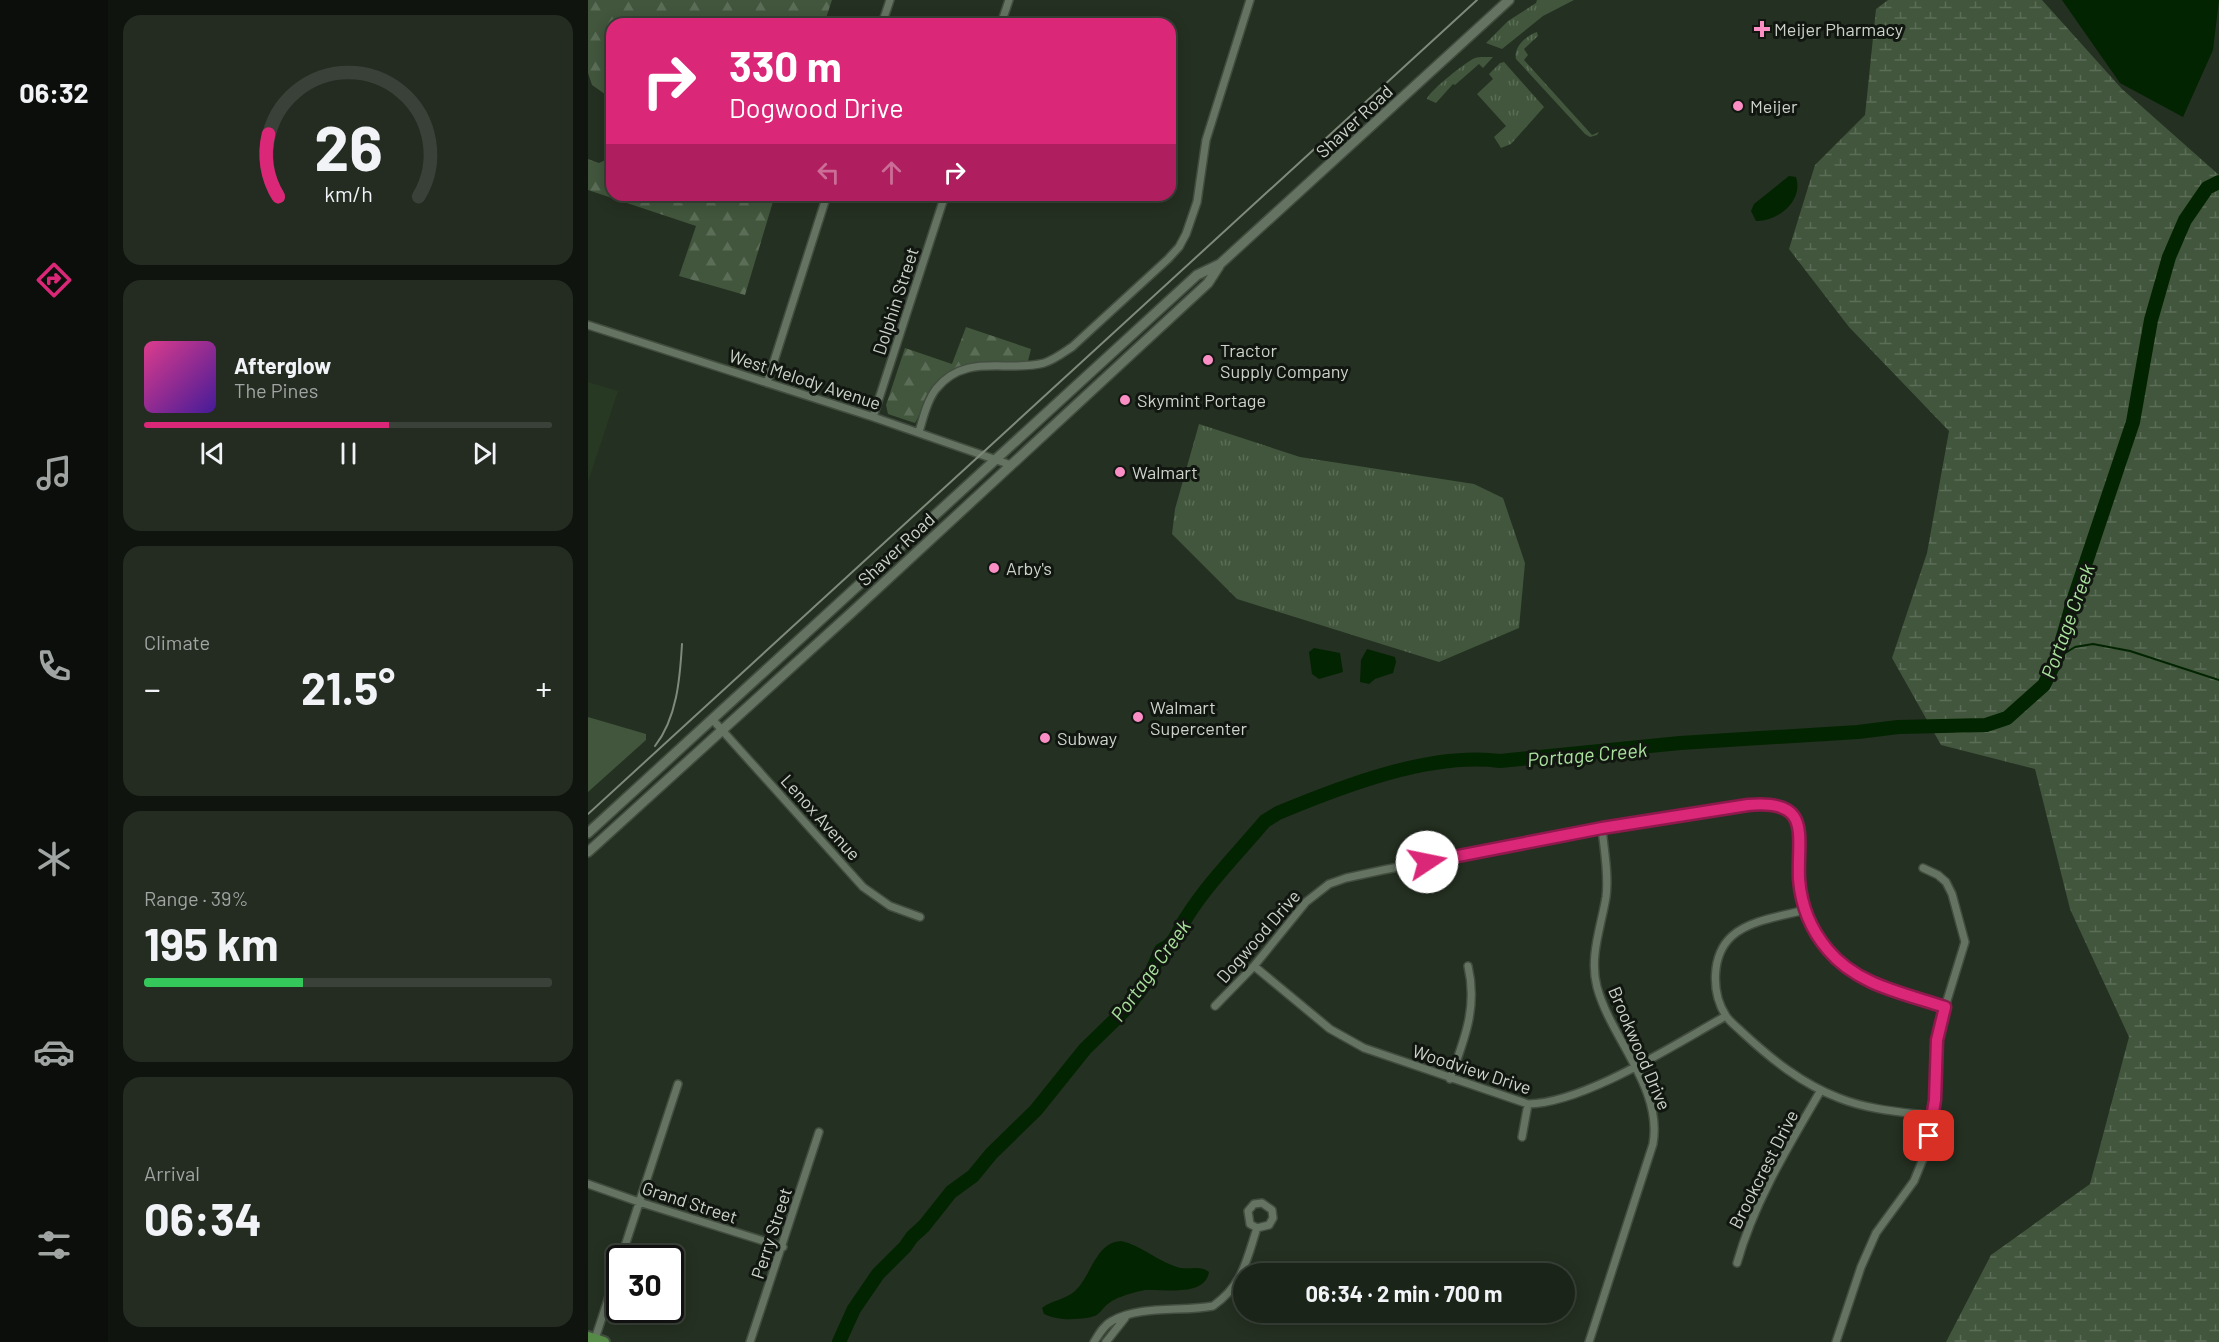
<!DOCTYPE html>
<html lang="en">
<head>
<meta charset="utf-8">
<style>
  :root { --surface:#1b2419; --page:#242c22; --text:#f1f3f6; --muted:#a0a4a2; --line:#394138; --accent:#db2777 }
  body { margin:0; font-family:Barlow,sans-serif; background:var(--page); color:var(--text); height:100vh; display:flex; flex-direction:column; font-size:22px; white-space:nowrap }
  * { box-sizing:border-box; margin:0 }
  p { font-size:20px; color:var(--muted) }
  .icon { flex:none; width:33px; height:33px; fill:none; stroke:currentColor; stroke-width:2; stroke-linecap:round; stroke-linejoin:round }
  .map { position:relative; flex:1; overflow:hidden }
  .drawer { display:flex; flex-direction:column; gap:15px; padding:15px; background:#0f140e; width:480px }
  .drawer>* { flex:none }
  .banner { position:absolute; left:18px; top:18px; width:570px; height:183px; border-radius:18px; box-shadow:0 3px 15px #0003,0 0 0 2px var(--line); background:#db2777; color:#fff; overflow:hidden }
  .speed { position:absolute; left:18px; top:1245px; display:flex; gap:12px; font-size:30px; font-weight:700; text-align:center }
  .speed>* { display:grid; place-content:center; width:78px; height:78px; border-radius:50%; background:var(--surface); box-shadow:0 3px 15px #0003,0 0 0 2px var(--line); line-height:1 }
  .speed .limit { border:3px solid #111; border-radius:9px; background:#fff; color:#111 }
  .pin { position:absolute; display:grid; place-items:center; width:51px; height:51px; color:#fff; margin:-26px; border-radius:12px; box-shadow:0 3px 9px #0006 }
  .me { position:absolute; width:66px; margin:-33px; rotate:79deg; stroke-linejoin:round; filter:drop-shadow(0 0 4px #0008) }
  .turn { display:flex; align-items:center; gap:21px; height:126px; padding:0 24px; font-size:27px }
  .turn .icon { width:78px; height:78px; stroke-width:2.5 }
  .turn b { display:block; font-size:42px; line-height:51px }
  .lanes { display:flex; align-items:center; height:57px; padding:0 24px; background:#0003; justify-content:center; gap:30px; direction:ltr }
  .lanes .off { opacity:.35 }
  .big { font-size:45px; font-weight:700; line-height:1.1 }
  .drawer .card { flex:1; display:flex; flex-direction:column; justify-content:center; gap:9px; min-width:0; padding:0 21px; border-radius:18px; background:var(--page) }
  .drawer .dial { align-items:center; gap:0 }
  .dial svg { height:156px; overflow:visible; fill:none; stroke:var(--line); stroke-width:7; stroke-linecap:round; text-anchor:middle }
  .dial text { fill:var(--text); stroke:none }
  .song { display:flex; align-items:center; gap:18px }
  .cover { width:72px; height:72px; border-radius:9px; background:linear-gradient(135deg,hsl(330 70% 55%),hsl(260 70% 35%)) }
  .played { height:6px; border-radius:3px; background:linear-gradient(90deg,var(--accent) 60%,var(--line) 60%) }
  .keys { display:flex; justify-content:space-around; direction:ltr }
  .heat { display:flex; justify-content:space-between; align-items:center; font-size:33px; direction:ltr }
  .charge { height:9px; border-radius:4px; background:linear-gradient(90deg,#34c759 39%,var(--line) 0) }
  .trip { position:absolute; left:645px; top:1263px; width:342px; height:60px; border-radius:30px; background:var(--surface); box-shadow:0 3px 15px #0003,0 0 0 2px var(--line); font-weight:700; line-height:60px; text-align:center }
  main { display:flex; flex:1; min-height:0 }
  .dock { display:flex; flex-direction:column; width:108px; justify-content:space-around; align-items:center; background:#0b0e0a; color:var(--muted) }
  .dock .icon { width:42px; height:42px }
  .dock .on { color:var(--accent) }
  .dock b { font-size:27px; color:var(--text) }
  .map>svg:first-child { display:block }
</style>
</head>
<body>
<main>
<nav class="dock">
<b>06:32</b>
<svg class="icon on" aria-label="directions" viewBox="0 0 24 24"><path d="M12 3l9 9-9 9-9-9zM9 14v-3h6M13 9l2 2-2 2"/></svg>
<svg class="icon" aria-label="music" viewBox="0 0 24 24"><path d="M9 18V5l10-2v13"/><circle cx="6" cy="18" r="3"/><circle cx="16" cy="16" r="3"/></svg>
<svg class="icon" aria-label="phone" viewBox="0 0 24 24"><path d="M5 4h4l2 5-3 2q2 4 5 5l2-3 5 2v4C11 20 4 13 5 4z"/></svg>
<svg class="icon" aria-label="climate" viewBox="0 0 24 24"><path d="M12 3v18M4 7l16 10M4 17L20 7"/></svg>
<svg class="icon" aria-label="car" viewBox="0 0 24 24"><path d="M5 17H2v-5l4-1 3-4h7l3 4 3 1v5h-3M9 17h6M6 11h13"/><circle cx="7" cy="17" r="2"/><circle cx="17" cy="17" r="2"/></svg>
<svg class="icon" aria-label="filters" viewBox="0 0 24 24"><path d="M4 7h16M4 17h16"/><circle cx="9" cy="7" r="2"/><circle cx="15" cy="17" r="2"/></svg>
</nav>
<section class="drawer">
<div class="card dial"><svg viewBox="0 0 100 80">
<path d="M14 69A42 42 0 1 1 86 69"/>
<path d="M14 69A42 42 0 0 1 9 37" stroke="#db2777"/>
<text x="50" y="56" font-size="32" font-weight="700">26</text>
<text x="50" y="72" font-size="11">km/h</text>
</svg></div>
<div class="card">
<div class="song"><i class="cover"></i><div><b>Afterglow</b><p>The Pines</p></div></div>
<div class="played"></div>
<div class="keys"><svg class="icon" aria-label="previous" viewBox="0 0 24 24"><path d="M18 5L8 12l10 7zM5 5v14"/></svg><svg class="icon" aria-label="pause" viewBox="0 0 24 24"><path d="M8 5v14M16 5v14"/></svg><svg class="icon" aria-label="next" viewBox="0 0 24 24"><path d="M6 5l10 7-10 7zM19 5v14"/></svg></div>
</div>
<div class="card"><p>Climate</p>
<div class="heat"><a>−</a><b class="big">21.5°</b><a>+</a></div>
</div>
<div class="card"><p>Range · 39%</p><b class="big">195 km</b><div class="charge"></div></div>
<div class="card"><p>Arrival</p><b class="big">06:34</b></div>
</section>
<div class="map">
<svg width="1631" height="1342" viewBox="0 0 1631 1342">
  <defs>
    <pattern id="grass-tufts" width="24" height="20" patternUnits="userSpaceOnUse" patternTransform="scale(1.5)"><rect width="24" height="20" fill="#41563c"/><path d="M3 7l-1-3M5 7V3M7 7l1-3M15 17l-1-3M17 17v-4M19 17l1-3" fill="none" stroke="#5b6d57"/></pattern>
    <pattern id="forest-firs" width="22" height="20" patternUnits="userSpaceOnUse" patternTransform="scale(1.5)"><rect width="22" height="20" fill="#41563c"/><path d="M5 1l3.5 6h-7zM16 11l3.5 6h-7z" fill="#5b6d57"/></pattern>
    <pattern id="wetland-marsh" width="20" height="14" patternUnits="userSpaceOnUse" patternTransform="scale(1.5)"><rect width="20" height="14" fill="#41563c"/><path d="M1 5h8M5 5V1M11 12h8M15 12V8" fill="none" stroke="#5b6d57"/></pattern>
  </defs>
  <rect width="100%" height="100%" fill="#243021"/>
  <path fill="#273823" d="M0,382L30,391L0,482Z"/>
  <path fill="url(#grass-tufts)" d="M949,0H986L955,16L914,49L898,43L920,21L948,3Z
    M949,32L950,36L936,49L940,55L936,60L1004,135L1011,132L1009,135L1002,137L997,134L928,59C925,47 939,35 949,32Z
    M897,57H905L895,68L891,64L867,85L865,84L848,103L839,99C841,91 879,61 887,58C889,57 894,57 897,57Z
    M916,62L956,107L923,144L913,148L906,137L918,126L889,94L905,79L901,74L912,63Z
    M611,424L712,457L886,484L915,498L937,563L931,628L851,662L649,599L584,534L587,509Z"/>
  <path fill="url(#forest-firs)" d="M0,0H244L236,24H24V99L4,85L0,73Z
    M24,157V195H187L157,295L91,276L108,226L0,190V159L11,163Z
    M378,327L443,349L440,361C400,363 363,358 339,398C334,405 332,415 327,423L300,414L298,405L317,348L364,364Z"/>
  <path fill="url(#wetland-marsh)" d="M1300,0H1454L1534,89L1631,175V1342H1358L1403,1255L1502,1184L1541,1037L1482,909L1447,769L1353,745L1304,658L1339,553L1361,431L1261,327L1201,249L1227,165L1277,115L1288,9Z"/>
  <path fill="#41563c" d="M0,717L58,734V740L0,792Z"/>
  <path fill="#032400" d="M1474,0H1631L1625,50L1595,117L1532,83Z
    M1201,176L1208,177C1216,201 1189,222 1168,221L1163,211L1166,204Z
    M726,648L752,653L755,672L731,679L724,674L721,652Z
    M779,649L807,657L808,662L805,673L787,679L781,684L772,682L773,660Z
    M533,1241C553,1245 569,1261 589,1267C600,1271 611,1264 621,1272C617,1297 577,1289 559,1290C552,1290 530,1297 524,1301C511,1309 515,1316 498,1318C484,1320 468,1320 456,1314L454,1308C464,1300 477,1300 487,1291C504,1275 507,1243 533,1241Z"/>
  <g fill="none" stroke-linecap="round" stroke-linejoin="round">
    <path stroke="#032400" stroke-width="2" d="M1469,658L1487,647L1505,644L1542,651L1631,680"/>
    <path stroke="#032400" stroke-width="14" d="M251,1342L266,1309L290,1274L317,1247L324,1237L336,1226L363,1192L385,1176L403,1154L448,1110L497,1049L538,1009L560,980L573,950C587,945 590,930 598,918C620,883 650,853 677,821L690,813C755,786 842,752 912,761L1092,743L1270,732L1310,727L1398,725L1419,718L1456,685L1469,658L1486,598L1545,422L1563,320L1581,257L1597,220L1619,188L1631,182"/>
    <g stroke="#424d40" stroke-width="10">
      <path id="minor" d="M294,24L302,0
        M413,24L421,0
        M0,325L285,417L423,465
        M179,383L239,195
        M285,417L357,195
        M331,432C335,418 339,401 348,389C378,352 418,373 456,363C466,360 475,353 484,347L580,259L591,247L598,234L609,202L618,140L662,0
        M124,719L275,887L302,906L332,917
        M1217,910C1194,916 1162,920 1144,936C1123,955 1123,993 1138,1016C1142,1022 1149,1027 1154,1032C1183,1059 1214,1084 1251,1098C1281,1110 1314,1112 1345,1116
        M666,966L742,1029L776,1048L940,1104C997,1103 1087,1044 1138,1016
        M627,1006L666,966L718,902L741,884L758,878L795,870L1014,828L1170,804C1226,804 1208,843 1211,881C1214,906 1223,929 1239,948C1268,985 1315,993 1357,1007
        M862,1079C876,1040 890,1008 880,966
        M934,1137L940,1104
        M0,1184L51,1202L195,1247
        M33,1258L90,1084
        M1149,1263C1166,1202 1201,1145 1233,1090
        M7,1339L32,1263
        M162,1342L231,1132
        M506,1342C511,1334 516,1325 524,1321C552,1305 594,1312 625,1306C655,1285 658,1261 669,1228L662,1224L660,1211L666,1204L674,1203L684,1210L685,1218L681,1225L669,1228
        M518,1342L537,1318
        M1001,1342L1065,1144C1075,1088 1023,1039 1009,987C1001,957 1013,927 1018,897C1021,875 1016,850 1014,828
        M1248,1342L1273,1267L1288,1233L1326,1181L1337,1154L1348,1100L1349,1040L1357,1007L1377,942L1364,894L1358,882L1350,875L1335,868"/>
    </g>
    <g stroke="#424d40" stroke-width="12">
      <path id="secondary" d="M0,833L609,275L632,264L921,0
        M0,852L262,614L620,283L631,266"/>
    </g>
    <g stroke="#424d40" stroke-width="14">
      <path id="primary" d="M0,1337L16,1342"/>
    </g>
    <use href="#minor" stroke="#657462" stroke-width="7"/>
    <use href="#secondary" stroke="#657462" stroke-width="9"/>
    <use href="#primary" stroke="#558b46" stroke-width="10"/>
    <path stroke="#7f897c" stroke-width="2" d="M67,746C89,718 92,678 94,644
      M0,814L889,0"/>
  </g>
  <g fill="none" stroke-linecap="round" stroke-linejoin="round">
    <g stroke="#8e194d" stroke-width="15">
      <path id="route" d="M839,862L1014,828L1160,805C1225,799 1209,835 1211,879C1213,905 1223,930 1240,950C1269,985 1315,993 1357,1007L1349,1040L1347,1100L1341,1136"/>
    </g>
    <use href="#route" stroke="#db2777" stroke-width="10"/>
  </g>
  <g fill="#fb8fc5" stroke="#111710" stroke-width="2">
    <path d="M1171 20h6v6h6v6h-6v6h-6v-6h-6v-6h6z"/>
    <circle cx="1150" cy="106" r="6"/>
    <circle cx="620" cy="360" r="6"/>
    <circle cx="537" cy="400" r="6"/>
    <circle cx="532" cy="472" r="6"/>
    <circle cx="406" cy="568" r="6"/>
    <circle cx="550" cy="717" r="6"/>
    <circle cx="457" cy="738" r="6"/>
  </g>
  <g text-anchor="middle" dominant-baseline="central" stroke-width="6" stroke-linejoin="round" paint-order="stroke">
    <g font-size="18" fill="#ccd4ca" stroke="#111710" text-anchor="start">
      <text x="1186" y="29">Meijer Pharmacy</text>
      <text x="1162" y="106">Meijer</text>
      <text x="632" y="350">Tractor<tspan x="632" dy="21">Supply Company</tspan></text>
      <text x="549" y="400">Skymint Portage</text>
      <text x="544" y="472">Walmart</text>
      <text x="418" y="568">Arby's</text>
      <text x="562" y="707">Walmart<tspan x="562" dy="21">Supercenter</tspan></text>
      <text x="469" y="738">Subway</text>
    </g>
    <g font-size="18" fill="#ccd4ca" stroke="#111710">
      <text transform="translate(766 121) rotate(-43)">Shaver Road</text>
      <text transform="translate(307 301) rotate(-72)">Dolphin Street</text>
      <text transform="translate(217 379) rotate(18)">West Melody Avenue</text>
      <text transform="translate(308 549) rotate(-43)">Shaver Road</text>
      <text transform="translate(233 817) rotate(48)">Lenox Avenue</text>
      <text transform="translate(670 936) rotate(-49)">Dogwood Drive</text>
      <text transform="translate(1052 1048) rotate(67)">Brookwood Drive</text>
      <text transform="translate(884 1069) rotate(18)">Woodview Drive</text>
      <text transform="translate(1175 1169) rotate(-63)">Brookcrest Drive</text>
      <text transform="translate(102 1202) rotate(18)">Grand Street</text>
      <text transform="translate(183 1233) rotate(-72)">Perry Street</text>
    </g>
    <g font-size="20" font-style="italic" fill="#aae19d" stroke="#111710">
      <text transform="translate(1479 621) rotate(-70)">Portage Creek</text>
      <text transform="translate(999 754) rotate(-5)">Portage Creek</text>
      <text transform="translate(562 970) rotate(-54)">Portage Creek</text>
    </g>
  </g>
</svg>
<div class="speed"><div class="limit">30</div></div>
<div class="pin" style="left:1341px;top:1136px;background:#d93025"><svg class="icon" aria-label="arrive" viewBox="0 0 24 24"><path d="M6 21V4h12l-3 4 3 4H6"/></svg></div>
<svg class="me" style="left:839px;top:862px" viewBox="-20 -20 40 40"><circle r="19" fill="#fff"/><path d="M0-13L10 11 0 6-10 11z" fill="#db2777"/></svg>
<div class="trip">06:34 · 2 min · 700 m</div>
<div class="banner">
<div class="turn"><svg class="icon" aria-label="right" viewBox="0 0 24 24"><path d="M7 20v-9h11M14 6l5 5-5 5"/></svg><div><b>330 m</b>Dogwood Drive</div></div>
<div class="lanes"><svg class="icon off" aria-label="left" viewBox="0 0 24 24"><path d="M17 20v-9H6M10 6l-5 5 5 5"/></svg><svg class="icon off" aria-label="ahead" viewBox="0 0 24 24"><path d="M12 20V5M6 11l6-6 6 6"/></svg><svg class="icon" aria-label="right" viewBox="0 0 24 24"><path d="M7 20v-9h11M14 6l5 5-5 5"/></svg></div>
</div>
</div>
</main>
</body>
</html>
